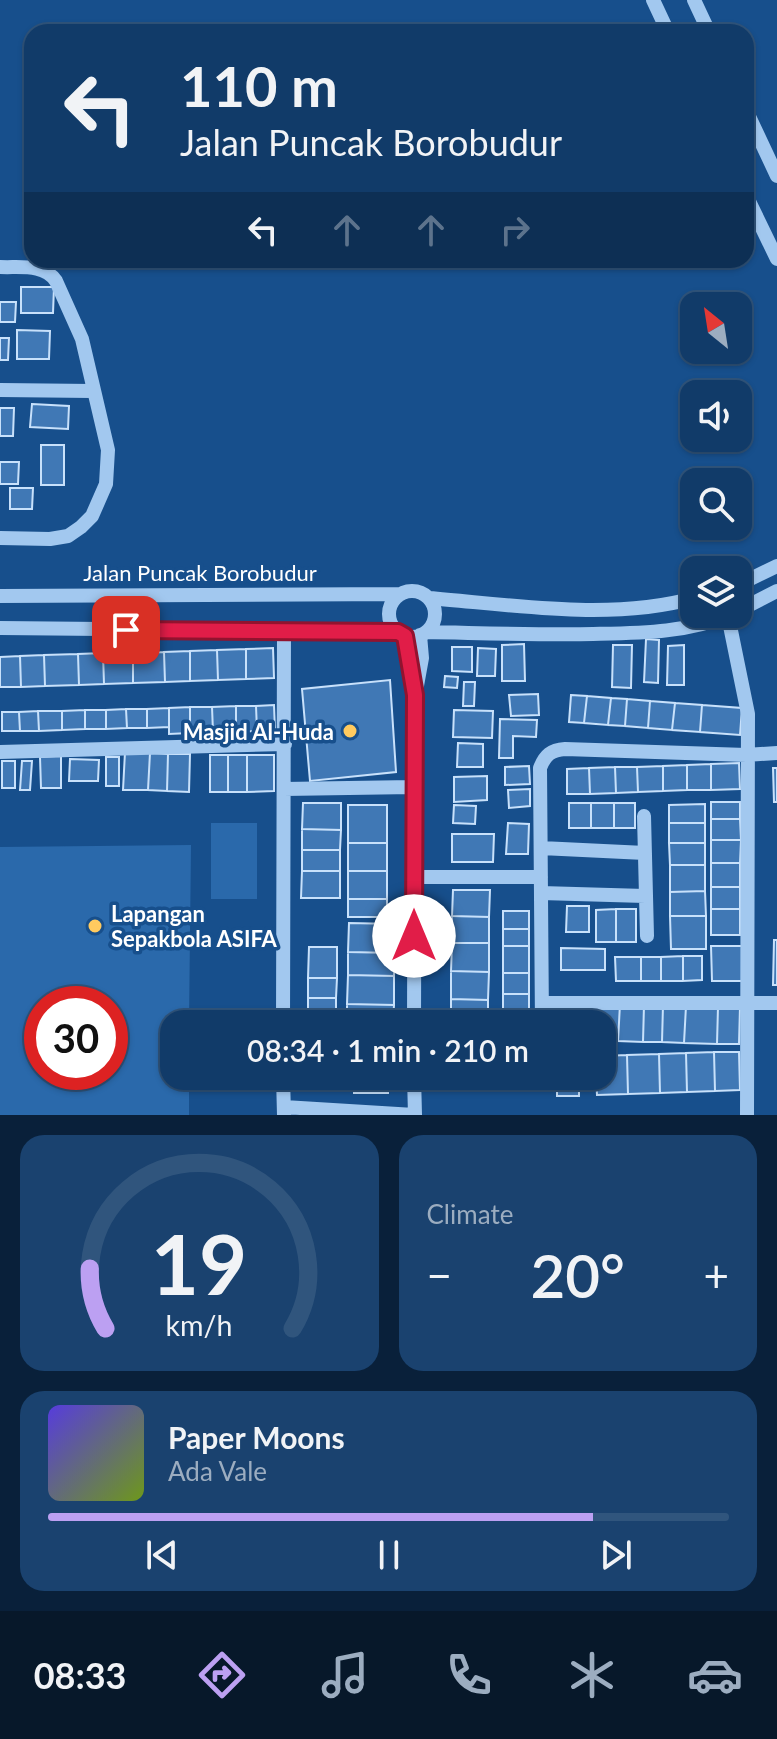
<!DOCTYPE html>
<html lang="en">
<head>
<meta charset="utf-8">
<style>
  :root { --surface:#113b69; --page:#1a426f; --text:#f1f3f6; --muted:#9cadc0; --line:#30557d; --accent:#bca0f2 }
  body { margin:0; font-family:Lato,sans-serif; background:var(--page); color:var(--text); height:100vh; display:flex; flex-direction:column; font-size:30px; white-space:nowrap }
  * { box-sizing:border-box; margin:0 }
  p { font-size:26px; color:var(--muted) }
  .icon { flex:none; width:44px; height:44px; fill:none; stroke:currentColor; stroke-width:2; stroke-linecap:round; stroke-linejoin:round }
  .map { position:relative; height:1115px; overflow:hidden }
  .panel { display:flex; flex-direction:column; gap:20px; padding:20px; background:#09203a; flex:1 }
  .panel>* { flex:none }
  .top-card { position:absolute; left:24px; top:24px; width:730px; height:244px; border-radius:24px; box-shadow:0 2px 6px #0004,0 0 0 2px var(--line); background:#113b69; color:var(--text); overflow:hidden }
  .needle { width:52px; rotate:330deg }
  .buttons { position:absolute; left:680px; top:292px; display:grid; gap:16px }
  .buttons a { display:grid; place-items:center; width:72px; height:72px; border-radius:16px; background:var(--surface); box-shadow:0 2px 6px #0004,0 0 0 2px var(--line); font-size:40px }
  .speed { position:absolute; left:24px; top:986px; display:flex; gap:16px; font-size:40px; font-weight:700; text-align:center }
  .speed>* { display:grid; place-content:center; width:104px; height:104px; border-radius:50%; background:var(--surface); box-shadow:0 2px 6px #0004,0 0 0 2px var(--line); line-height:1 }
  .speed .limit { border:12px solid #d22; background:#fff; color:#111 }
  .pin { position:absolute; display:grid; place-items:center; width:68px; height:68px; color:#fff; margin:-34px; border-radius:16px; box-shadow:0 4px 12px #0006 }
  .me { position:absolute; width:88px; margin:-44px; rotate:0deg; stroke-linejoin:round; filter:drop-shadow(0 0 6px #0008) }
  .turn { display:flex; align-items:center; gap:28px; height:168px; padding:0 24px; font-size:36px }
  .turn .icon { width:104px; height:104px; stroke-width:2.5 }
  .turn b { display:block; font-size:56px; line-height:68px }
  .lanes { display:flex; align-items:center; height:76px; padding:0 24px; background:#0003; justify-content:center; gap:40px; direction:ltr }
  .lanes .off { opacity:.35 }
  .big { font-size:60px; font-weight:600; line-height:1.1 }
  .panel .card { flex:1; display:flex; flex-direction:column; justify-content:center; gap:12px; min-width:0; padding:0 28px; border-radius:24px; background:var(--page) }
  .panel .dial { align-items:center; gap:0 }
  .dial svg { height:208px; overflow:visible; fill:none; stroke:var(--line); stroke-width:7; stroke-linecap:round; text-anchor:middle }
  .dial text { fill:var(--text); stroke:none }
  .song { display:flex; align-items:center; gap:24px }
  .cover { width:96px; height:96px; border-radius:12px; background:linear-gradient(135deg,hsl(250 70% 55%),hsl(80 70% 35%)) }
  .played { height:8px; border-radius:4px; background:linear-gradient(90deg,var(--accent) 80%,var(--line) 80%) }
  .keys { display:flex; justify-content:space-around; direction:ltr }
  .heat { display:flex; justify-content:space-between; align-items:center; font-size:44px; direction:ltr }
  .panel .tiles { flex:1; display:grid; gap:20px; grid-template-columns:1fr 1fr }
  .card:last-child { grid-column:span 2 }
  .trip { position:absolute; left:160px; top:1010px; width:456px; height:80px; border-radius:24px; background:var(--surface); box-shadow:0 2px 6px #0004,0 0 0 2px var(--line); font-weight:600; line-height:80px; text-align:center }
  .tab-bar { display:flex; height:128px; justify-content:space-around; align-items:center; background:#07182a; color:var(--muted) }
  .tab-bar .icon { width:56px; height:56px }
  .tab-bar .selected { color:var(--accent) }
  .tab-bar b { font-size:36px; color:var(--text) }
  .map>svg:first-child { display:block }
</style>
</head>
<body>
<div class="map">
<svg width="777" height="1115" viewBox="0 0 777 1115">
  <rect width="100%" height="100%" fill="#174f8c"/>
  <path fill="#2a69ab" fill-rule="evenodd" d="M211,823H257V899H211Z
    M191,845L189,1024H174V1076H189V1115H0V847ZM42,1004H110V1072H42Z"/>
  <path fill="#4078b5" stroke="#c8e1fb" stroke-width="2" d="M21,287H54L53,313H21Z
    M0,302H16L15,322H0Z
    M17,330L50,331L49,359H17Z
    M0,338H9L8,360H0Z
    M32,404L69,406L68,429L30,427Z
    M0,408H14L13,436H0Z
    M41,445H64V485H41Z
    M0,462H19L18,484H0Z
    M10,488H33L32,509H10Z
    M646,639L659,640L658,683L644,682Z
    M524,644L525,681H502V645Z
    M613,645H632L631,688L612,687Z
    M684,645V685H667L668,646Z
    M452,647H472V672L452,671Z
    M273,648L274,678L246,679V649Z
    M478,648L496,649L495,676H477Z
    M246,649V679L218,680L217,650Z
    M217,650L218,680L190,681V651Z
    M190,651V681L165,682L164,652Z
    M164,652L165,682L133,683V653Z
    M103,653L104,684L79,685L78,654Z
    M103,653H133V683L104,684Z
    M78,654L79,685L45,686L44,655Z
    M44,655L45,686L21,687L20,656Z
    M20,656L21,687H0V657Z
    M445,676L458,677L457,688L444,687Z
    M390,680L396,772L310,781L302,689Z
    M464,682H475L474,706H463Z
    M538,694L539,715L511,716L509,695Z
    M571,695L587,696L584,723L569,722Z
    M587,696L611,698L608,725L584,723Z
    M611,698L627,699L625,726L608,725Z
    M627,699L650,701L648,728L625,726Z
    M650,701L675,703L672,730L648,728Z
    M675,703L702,705L700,732L672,730Z
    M274,705L275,731H257L256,706Z
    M702,705L742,708L740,735L700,732Z
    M236,706V732H213L212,707Z
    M236,706H256L257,731L236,732Z
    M190,707V733L169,734V708Z
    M190,707H212L213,732L190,733Z
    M169,708V727L147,728V709Z
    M126,709L127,728L106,729V710Z
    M126,709H147V728H127Z
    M85,710V729L62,730V711Z
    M85,710H106V729H85Z
    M454,710L493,711L492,738L453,737Z
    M38,711L39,731H20L19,712Z
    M38,711H62V730L39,731Z
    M2,712H19L20,731H2Z
    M500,719L537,720L536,737L513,736V758H499Z
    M458,743L483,744V767H457Z
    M125,752L150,753L148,790H123Z
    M150,753L168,754L167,791L148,790Z
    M168,754H190L189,792L167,791Z
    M210,755H228V792H210Z
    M228,755H247V792H228Z
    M247,755H274V791L247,792Z
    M61,756V788H41L40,757Z
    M106,757H119V786H106Z
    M70,759L99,760L98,781H69Z
    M2,761H15V788H2Z
    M22,761H32L30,790H20Z
    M739,763L740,789L711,790V764Z
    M711,764V790H687V765Z
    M687,765V790L663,791V766Z
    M529,766L530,784L505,785V767Z
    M663,766V791L638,792L637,767Z
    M615,767L616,793L590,794L589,768Z
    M615,767H637L638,792L616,793Z
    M589,768L590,794H567V769Z
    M773,768H777V802H774Z
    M487,776V800L454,802V777Z
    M530,789V806L509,808L508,790Z
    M711,802H740V819H711Z
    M303,803H341V830L302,829Z
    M569,803H591V828H569Z
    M591,803H614V828H591Z
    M614,803H635V828H614Z
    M705,804V823H669V805Z
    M348,805H387V843H348Z
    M454,805L476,806L475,824L453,823Z
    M711,819H740L741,840H711Z
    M508,823L529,824L528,854H506Z
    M669,823H705V843H669Z
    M302,829L341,830L340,850H302Z
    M452,834H494L493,862H452Z
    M711,840H741L740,863H711Z
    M348,843H387V871H348Z
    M669,843H705V865H670Z
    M302,850H340V871H302Z
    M711,863H740V887H711Z
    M670,865H705V891L670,892Z
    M302,871H340V898H301Z
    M348,871H387V899H348Z
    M711,887H740V909H711Z
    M453,890H490L489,917L452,916Z
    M705,891L706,916H670V892Z
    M348,899H387V917H348Z
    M567,906H589V932H566Z
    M616,909V942H596V910Z
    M616,909H636V942H616Z
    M711,909H740V935H711Z
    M503,911H529V929H503Z
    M452,916L489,917V943H452Z
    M670,916H706V949H671Z
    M349,923L395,924V953L348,952Z
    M503,929H529V946H503Z
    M774,940H777V985H773Z
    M452,943H489V972L451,971Z
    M503,946H529V973H503Z
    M711,946H743L744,981H712Z
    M309,947H337V978H308Z
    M561,948L605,949V970H561Z
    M348,952L395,953L394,976L348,975Z
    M683,956V981H661V957Z
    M683,956H702V980L683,981Z
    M615,957H641V981H616Z
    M641,957H661V981H641Z
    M451,971L489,972L488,1000L451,999Z
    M503,973H529V994H503Z
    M348,975L394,976V1005L347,1004Z
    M308,978H337L336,998H308Z
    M503,994H529V1022H503Z
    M308,998H336V1024H308Z
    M451,999L488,1000V1024H451Z
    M347,1004L394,1005L393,1024H347Z
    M593,1004H620L618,1041H602V1024H593Z
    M620,1004L644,1005L643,1042L618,1041Z
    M644,1005H663L662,1042H643Z
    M663,1005L686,1006L684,1043L662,1042Z
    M686,1006L718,1007L717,1044L684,1043Z
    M718,1007H740L739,1044H717Z
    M558,1014H580V1024H558Z
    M714,1052L715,1091L687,1092L686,1053Z
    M714,1052H739L740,1090L715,1091Z
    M686,1053L687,1092L660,1093L659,1054Z
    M659,1054L660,1093L628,1094L627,1055Z
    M627,1055L628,1094L597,1095L596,1076H602V1056Z
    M307,1076H335V1090H307Z
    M354,1076H388V1093H354Z
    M450,1076H487V1088H450Z
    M503,1076H529V1086H503Z
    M557,1076H579V1096H557Z"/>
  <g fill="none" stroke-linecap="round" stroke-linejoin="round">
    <path stroke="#a2c8ef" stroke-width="14" d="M653,0L668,32
      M694,0L709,32
      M746,110L777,176
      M746,195L777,259
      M0,267C19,268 44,263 56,281L82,339L108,450L106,484L92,516L81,527L68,536L50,539L0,538
      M0,390L92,391
      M738,585L777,566
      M389 614a23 23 0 1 1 46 0a23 23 0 1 1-46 0Z
      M0,596L401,594
      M429,598C514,605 612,621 694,598
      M738,611L777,591
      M728,616L748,714L747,1115
      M0,628L398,632
      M426,632C482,633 537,635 593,634C640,633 687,633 732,614
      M405,636L415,695L414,1024
      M416,691L422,658L420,635
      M0,752L285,744
      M284,789L413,787
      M644,816L647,936
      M541,848L645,853
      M413,877H541
      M541,893L645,896
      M542,1003H777
      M283,1024L284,632
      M542,1024L540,768C545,755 551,750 565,749L746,755L777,753
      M283,1076L284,1115
      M414,1076L415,1115
      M284,1107L414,1115"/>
  </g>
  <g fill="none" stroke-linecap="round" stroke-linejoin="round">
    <g stroke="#92132f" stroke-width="20">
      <path id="route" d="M126,630L398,632L405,636L415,695L414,936"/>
    </g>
    <use href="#route" stroke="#e11d48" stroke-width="14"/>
  </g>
  <g fill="#ffca5f" stroke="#174f8c" stroke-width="3">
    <circle cx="350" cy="731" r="8"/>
    <circle cx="95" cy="926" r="8"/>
  </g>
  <g text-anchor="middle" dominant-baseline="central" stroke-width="7" stroke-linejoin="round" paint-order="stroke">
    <g font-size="22" fill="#fff" stroke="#174f8c">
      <text x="200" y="572">Jalan Puncak Borobudur</text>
    </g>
    <g font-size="22" font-weight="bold" fill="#fff" stroke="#174f8c" text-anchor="end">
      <text x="334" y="731">Masjid Al-Huda</text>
      <text x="111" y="913" text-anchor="start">Lapangan<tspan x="111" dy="25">Sepakbola ASIFA</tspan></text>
    </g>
  </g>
</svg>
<div class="buttons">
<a><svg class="needle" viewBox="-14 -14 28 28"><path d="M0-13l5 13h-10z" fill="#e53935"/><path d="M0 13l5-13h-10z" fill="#9cadc0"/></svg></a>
<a><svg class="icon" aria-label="sound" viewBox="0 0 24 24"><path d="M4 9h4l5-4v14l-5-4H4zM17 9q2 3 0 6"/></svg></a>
<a><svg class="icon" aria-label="search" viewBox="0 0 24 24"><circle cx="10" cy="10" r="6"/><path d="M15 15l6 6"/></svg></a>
<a><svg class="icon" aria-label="layers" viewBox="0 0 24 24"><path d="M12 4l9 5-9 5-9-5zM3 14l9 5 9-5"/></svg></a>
</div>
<div class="speed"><div class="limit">30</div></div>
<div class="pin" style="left:126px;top:630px;background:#d93025"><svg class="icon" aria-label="arrive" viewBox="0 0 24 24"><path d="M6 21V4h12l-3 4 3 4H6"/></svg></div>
<svg class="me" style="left:414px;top:936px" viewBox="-20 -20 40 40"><circle r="19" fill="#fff"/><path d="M0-13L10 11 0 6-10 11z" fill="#e11d48"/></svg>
<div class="trip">08:34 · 1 min · 210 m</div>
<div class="top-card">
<div class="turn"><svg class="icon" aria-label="left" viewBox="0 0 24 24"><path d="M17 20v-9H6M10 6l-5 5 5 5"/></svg><div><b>110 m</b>Jalan Puncak Borobudur</div></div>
<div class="lanes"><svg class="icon" aria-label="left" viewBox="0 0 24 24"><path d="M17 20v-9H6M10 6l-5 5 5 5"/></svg><svg class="icon off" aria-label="ahead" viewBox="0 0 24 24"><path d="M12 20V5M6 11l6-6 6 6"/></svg><svg class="icon off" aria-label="ahead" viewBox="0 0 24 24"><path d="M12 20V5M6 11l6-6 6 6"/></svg><svg class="icon off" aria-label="right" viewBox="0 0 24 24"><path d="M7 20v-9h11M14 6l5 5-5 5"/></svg></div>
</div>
</div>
<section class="panel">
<div class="tiles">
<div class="card dial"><svg viewBox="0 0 100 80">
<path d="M14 69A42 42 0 1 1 86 69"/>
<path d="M14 69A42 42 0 0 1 8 46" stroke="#bca0f2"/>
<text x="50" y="56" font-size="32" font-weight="700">19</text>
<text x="50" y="72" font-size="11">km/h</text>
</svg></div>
<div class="card"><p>Climate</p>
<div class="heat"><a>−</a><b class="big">20°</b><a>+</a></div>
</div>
<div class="card">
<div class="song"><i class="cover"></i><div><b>Paper Moons</b><p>Ada Vale</p></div></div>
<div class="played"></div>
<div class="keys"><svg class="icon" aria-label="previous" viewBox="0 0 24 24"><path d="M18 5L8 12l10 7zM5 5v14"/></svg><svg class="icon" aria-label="pause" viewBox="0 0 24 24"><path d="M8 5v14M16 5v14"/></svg><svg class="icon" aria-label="next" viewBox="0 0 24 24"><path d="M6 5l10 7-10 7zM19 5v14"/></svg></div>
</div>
</div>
</section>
<nav class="tab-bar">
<b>08:33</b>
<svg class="icon selected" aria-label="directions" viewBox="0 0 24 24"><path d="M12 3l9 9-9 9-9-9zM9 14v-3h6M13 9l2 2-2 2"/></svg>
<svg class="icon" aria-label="music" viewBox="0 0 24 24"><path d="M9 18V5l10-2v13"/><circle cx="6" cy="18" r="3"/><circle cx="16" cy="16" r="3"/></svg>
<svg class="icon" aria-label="phone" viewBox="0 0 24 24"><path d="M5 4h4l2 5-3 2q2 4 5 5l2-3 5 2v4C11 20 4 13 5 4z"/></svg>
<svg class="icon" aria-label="climate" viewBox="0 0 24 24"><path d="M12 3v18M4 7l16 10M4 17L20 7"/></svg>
<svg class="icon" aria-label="car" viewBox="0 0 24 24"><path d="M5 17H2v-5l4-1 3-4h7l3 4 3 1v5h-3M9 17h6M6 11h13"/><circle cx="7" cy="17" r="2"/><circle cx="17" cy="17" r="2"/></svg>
</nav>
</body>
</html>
